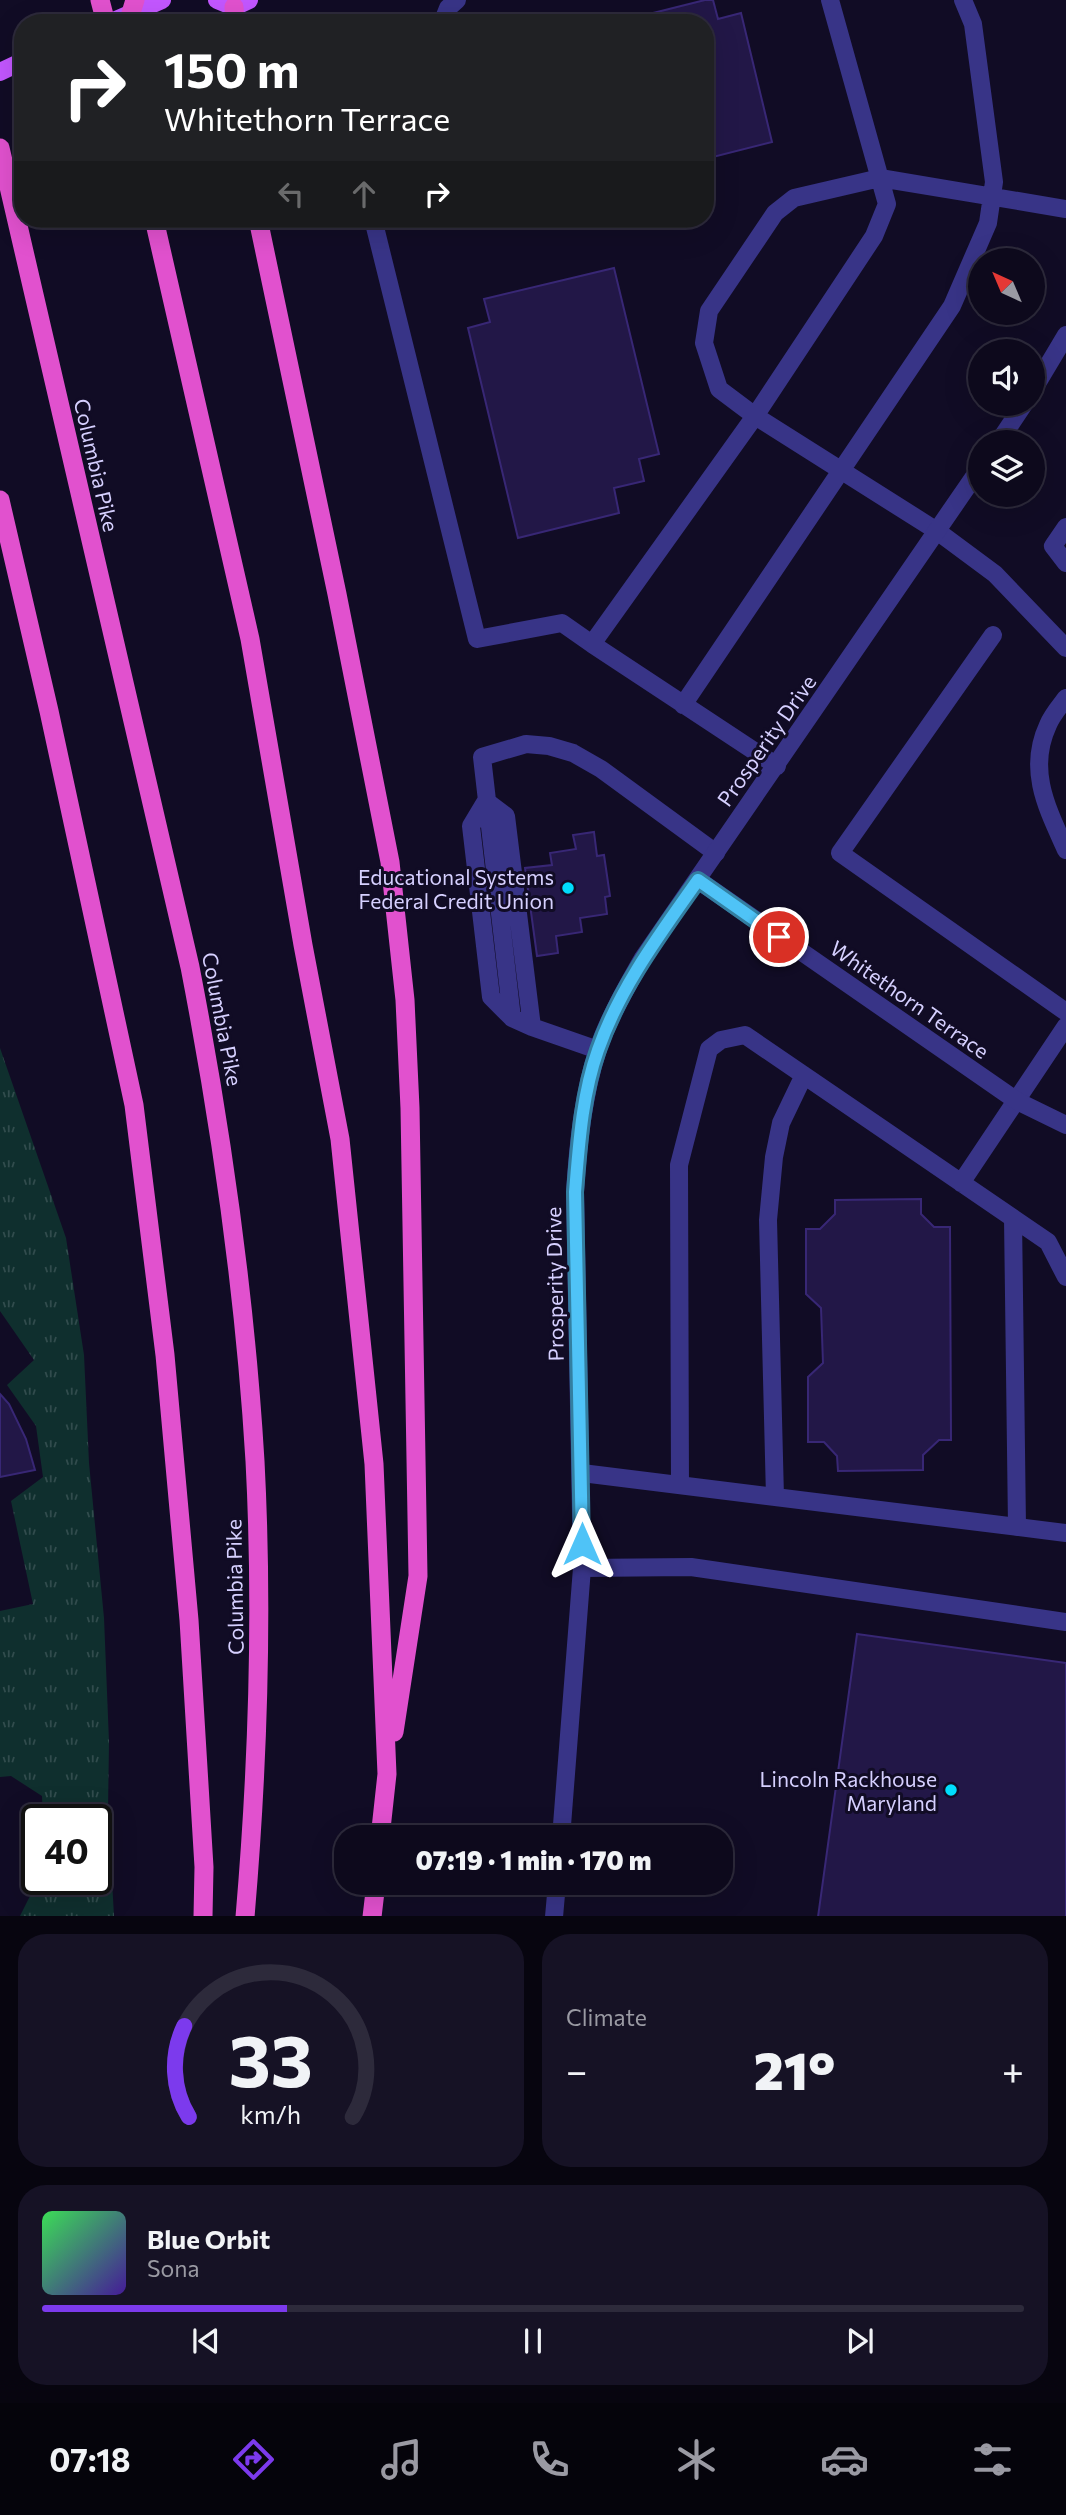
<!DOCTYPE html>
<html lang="en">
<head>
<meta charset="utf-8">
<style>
  :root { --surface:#0d091c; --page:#161225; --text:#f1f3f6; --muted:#9a9aa3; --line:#2d2a3b; --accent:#7c3aed }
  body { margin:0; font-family:Commissioner,sans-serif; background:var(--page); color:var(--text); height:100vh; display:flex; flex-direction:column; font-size:26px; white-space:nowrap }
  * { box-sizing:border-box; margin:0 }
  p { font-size:23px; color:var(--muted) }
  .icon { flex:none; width:38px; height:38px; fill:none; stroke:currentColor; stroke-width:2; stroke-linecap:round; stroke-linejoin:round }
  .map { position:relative; height:1916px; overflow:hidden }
  .side { display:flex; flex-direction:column; gap:18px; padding:18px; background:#07050f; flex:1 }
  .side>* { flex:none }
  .guide { position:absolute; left:14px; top:14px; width:700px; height:214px; border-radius:28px; box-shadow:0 7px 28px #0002,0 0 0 2px var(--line); background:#202124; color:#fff; overflow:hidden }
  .needle { width:46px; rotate:316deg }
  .tools { position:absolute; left:968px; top:248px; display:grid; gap:14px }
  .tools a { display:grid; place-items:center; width:77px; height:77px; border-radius:50%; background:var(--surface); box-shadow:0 7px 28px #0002,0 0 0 2px var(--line); font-size:35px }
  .speed { position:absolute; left:21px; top:1804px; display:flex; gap:14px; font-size:35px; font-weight:700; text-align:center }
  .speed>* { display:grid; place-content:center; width:91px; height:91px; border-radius:50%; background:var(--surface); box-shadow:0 7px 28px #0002,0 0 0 2px var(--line); line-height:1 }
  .speed .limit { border:4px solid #111; border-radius:10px; background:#fff; color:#111 }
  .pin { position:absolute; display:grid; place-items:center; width:60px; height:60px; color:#fff; margin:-30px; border:4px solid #fff; border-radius:50%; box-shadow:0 2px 7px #0007 }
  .me { position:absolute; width:77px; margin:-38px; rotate:0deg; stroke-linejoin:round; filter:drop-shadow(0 0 5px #0008) }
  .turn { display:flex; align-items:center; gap:24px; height:147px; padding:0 35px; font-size:32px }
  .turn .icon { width:91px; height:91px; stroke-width:2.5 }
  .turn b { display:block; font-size:49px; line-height:60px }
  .lanes { display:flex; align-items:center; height:66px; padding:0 35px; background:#0003; justify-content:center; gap:35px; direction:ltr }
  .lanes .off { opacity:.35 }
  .big { font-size:52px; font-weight:800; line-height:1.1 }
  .side .tile { flex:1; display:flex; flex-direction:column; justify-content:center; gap:10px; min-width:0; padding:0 24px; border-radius:28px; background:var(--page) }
  .side .dial { align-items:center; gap:0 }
  .dial svg { height:182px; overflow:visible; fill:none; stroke:var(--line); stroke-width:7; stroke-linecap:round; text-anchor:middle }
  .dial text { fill:var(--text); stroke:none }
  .song { display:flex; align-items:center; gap:21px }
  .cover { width:84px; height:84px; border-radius:10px; background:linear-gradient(135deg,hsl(130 70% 55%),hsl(260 70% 35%)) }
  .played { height:7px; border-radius:4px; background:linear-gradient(90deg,var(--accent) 25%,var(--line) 25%) }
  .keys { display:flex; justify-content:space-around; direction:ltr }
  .heat { display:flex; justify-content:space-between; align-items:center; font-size:38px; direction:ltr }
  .side .tiles { flex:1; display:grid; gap:18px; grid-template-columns:1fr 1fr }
  .tile:last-child { grid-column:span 2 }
  .trip { position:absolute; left:334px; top:1825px; width:399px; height:70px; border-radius:28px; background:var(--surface); box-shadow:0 7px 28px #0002,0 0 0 2px var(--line); font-weight:800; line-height:70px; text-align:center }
  .menu { display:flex; height:112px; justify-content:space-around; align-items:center; background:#05040b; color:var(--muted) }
  .menu .icon { width:49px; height:49px }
  .menu .current { color:var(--accent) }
  .menu b { font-size:32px; color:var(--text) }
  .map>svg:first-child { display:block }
</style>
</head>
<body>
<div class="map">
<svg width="1066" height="1917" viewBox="0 0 1066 1917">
  <defs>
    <pattern id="grass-tufts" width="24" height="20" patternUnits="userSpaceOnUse" patternTransform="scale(1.75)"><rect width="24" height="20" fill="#0f2f2e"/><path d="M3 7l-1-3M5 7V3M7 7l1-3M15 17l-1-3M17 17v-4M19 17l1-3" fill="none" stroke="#314c4d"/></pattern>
  </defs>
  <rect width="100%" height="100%" fill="#110c25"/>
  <path fill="url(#grass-tufts)" d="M0,1048L66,1238L84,1355L89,1463L104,1618L109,1742L108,1810L114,1916H20L38,1880H96V1820H43L42,1796L11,1776L0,1777V1611L33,1604L11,1501L43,1477L36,1426L7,1385L34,1360L0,1311Z"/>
  <path fill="#221747" stroke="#382775" stroke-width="2" d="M705,0H713L718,19L741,13L772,142L705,159V23H613Z
    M614,268L659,454L639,459L644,481L614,488L619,513L518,538L468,328L490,322L484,299Z
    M594,832L597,856L604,855L610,896L605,897L607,914L580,918L582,932L556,936L558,953L537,956L525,868L552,865L550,853L576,849L573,835Z
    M921,1199V1214L934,1227H950L951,1440H939L923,1455V1470L838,1471L837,1456L824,1442H808V1377L823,1363L821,1308L806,1294V1229H820L835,1214V1200Z
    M0,1394L9,1404L26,1439L35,1470L0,1477Z
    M857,1634L1066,1663V1917H818Z"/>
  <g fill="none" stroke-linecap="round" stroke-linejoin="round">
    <path stroke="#383487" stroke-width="18" d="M442,23L448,8L457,0
      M1066,209L880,178L794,198L775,213L709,311L704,343L719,389L755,416L937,531L995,574L1066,648
      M373,219L477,639L562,623L592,644
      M1066,527L1053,546L1066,563
      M993,635L840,853L1066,1012
      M1066,698C1060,706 1052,715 1048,725C1027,770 1047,808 1066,850
      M683,705L952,306L988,223L994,182L973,24L963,0
      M777,766L592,644L755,416L874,236L887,204L830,0
      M512,1018L491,997L471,826L486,801L506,816L532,1027
      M598,1050L532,1027L512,1018L482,757L526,744L549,746L573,753L601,769L716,853
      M961,1183L1066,1026
      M1013,1218L1017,1527
      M582,1473L1066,1533
      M680,1485L679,1165L709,1049L721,1040L745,1035L1048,1242L1066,1277
      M775,1497L768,1220L774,1157L781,1123L804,1075
      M582,1568L691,1567L1066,1622"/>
    <path stroke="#383487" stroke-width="18" d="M698,880L1017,1101L1066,1125"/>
    <path stroke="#383487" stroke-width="18" d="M1032,392L1066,335
      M998,443L1024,404
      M561,1838L582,1568L575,1192C578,1144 583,1097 597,1052C608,1019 626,988 643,958L980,468
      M554,1917L557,1883"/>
    <path stroke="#c357ff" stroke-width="18" d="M217,0L234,7L249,0
      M109,23L162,0
      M0,72L23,61"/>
    <path stroke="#e151ce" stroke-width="19" d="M100,0L106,23
      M234,7L235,23
      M131,13L135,0
      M0,148L190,967C222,1132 245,1294 255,1461C263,1613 258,1765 245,1917
      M154,219L250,639L303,945L340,1139L374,1464L387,1774L380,1838
      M258,219L337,594L390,862L405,1000L410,1108L418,1576L394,1732
      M0,500L49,711L134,1105L165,1355L189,1620L204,1867L203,1917
      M372,1917L376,1883"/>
  </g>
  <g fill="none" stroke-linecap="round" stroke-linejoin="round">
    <g stroke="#337fa1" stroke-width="18">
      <path id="route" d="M582,1544L575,1192C579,1144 582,1095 598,1050C620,987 660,934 698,880L779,937"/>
    </g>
    <use href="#route" stroke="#4fc3f7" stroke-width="12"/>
  </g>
  <g fill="#00ddfb" stroke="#110c25" stroke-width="2.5">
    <circle cx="568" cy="888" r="7"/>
    <circle cx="951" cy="1790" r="7"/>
  </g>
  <g text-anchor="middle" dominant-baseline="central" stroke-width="6" stroke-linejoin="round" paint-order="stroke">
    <g font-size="21" fill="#d6d0ff" stroke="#110c25">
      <text transform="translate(97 465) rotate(77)">Columbia Pike</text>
      <text transform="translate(766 740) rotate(-55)">Prosperity Drive</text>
      <text transform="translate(910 999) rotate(35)">Whitethorn Terrace</text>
      <text transform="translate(223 1019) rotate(79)">Columbia Pike</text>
      <text transform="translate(554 1284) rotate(-91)">Prosperity Drive</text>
      <text transform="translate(234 1587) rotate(-91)">Columbia Pike</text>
    </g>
    <g font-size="21" fill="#d6d0ff" stroke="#110c25" text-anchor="end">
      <text x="554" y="876">Educational Systems<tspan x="554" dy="24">Federal Credit Union</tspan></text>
      <text x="937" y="1778">Lincoln Rackhouse<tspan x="937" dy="24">Maryland</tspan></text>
    </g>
  </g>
</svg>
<div class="tools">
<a><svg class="needle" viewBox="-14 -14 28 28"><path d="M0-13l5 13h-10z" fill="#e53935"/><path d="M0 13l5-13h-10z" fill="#9a9aa3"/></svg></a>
<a><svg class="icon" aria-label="sound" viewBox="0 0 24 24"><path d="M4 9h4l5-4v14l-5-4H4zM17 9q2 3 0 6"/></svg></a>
<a><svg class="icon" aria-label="layers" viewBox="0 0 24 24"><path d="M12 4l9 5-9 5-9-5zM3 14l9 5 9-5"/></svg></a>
</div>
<div class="speed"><div class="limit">40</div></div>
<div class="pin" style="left:779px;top:937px;background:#d93025"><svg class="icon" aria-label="arrive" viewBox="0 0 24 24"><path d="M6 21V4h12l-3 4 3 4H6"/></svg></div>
<svg class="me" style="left:582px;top:1544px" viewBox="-20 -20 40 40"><path d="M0-17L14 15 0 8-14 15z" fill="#4fc3f7" stroke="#fff" stroke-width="4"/></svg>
<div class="trip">07:19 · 1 min · 170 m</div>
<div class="guide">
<div class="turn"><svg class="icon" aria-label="right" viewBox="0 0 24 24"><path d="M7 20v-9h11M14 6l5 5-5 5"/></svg><div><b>150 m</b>Whitethorn Terrace</div></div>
<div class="lanes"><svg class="icon off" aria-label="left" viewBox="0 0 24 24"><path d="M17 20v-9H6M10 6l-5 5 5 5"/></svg><svg class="icon off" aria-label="ahead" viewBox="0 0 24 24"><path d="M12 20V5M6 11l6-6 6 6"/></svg><svg class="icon" aria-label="right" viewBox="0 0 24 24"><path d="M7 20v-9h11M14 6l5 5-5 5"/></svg></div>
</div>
</div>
<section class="side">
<div class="tiles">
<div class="tile dial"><svg viewBox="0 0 100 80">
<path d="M14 69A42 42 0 1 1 86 69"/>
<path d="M14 69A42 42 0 0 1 12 29" stroke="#7c3aed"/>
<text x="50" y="56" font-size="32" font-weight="700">33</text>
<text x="50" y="72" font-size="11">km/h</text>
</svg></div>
<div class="tile"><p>Climate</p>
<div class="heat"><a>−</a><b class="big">21°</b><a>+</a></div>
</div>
<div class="tile">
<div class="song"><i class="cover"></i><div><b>Blue Orbit</b><p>Sona</p></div></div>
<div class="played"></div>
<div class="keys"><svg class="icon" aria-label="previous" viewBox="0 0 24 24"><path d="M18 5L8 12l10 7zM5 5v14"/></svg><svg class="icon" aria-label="pause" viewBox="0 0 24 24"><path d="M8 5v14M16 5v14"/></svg><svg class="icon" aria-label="next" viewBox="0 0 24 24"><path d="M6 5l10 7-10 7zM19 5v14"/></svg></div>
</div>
</div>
</section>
<nav class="menu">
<b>07:18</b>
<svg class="icon current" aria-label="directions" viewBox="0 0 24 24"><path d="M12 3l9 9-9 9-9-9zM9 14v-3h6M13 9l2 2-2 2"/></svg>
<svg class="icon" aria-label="music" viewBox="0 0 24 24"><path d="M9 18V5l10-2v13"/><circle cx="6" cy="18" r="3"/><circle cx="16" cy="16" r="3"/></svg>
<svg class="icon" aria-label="phone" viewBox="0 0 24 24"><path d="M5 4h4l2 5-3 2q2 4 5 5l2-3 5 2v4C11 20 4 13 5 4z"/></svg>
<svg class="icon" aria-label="climate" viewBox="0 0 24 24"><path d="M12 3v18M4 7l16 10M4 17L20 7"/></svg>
<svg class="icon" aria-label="car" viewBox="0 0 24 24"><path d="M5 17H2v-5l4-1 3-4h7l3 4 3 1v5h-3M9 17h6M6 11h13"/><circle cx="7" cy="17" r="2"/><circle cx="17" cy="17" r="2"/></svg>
<svg class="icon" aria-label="filters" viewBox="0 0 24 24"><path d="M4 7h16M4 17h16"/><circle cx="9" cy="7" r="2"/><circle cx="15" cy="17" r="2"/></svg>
</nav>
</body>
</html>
